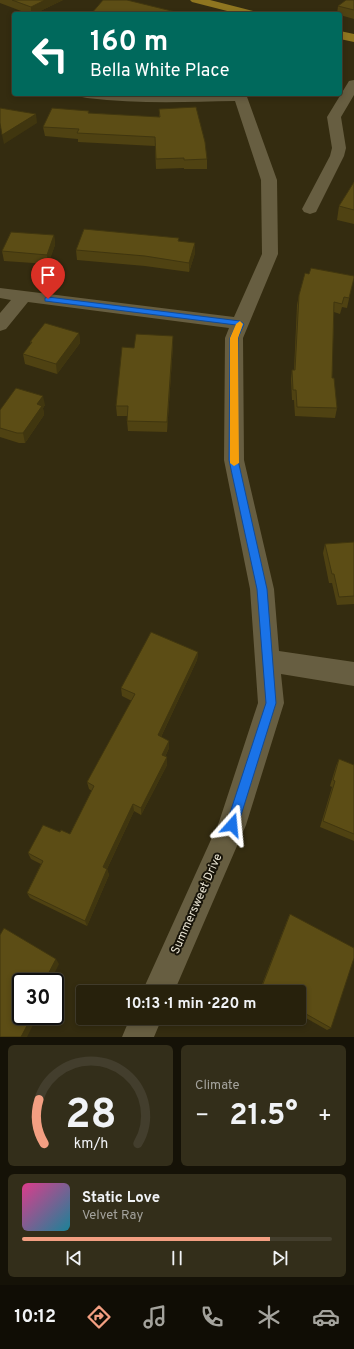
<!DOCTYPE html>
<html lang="en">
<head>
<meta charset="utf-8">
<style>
  :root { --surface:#27210c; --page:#332e1a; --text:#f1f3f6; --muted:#a4a39d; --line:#433e2d; --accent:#f39f82 }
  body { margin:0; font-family:Overpass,sans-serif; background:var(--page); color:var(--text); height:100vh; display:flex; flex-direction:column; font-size:15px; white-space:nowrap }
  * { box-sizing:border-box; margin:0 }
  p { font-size:13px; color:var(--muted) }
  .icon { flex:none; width:22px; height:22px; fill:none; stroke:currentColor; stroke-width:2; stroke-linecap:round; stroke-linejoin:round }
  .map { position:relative; height:1037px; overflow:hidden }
  .side { display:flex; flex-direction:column; gap:8px; padding:8px; background:#151207; flex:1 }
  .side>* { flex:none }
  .top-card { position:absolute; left:12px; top:12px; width:330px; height:84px; border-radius:4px; box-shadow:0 2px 6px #0003,0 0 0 1px var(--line); background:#00695c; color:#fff; overflow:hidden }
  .speed { position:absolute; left:12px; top:973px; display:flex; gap:8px; font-size:20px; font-weight:700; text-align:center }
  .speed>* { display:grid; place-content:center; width:52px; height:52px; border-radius:50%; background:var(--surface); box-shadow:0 2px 6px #0003,0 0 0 1px var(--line); line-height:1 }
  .speed .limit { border:2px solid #111; border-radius:6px; background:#fff; color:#111 }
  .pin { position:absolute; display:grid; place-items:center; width:34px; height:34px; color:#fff; margin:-41px -17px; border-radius:50% 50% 50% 0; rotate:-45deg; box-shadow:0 0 4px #0007 }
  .pin .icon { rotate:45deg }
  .me { position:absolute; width:44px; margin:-22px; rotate:18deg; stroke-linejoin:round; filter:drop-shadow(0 0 3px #0008) }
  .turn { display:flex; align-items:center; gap:14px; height:84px; padding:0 12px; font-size:18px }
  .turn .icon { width:52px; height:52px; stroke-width:2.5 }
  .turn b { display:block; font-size:28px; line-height:34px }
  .big { font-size:30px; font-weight:700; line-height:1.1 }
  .side .widget { flex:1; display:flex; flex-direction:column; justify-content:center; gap:6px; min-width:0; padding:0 14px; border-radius:6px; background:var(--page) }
  .side .dial { align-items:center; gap:0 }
  .dial svg { height:104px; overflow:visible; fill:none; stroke:var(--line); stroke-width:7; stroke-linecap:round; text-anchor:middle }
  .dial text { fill:var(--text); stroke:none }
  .song { display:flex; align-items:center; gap:12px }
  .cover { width:48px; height:48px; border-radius:6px; background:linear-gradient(135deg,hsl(330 70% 55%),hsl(190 70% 35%)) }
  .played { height:4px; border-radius:2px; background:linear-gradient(90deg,var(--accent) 80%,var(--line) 80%) }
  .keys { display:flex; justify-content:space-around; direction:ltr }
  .heat { display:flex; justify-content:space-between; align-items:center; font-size:22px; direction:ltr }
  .side .tiles { flex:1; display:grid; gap:8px; grid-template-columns:1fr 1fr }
  .widget:last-child { grid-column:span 2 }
  .trip { position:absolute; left:76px; top:985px; width:230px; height:40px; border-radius:4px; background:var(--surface); box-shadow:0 2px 6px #0003,0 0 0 1px var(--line); font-weight:700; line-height:40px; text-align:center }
  .tabs { display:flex; height:64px; justify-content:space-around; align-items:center; background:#100d05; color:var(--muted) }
  .tabs .icon { width:28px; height:28px }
  .tabs .active { color:var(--accent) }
  .tabs b { font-size:18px; color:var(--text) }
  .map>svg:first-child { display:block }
</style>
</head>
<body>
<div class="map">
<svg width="354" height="1037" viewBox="0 0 354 1037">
  <rect width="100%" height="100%" fill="#342c10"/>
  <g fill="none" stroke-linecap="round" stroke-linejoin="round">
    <path fill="#675e41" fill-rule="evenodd" d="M354,80V95L341,117L346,148L344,156L316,212L310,214L304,212L302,209L330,156L332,148L327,117L349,81Z
      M80,94H246L277,180L278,254L243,338L244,460L274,589L279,651L354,662V686L281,674L284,703L246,825L174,992H142L219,822L258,703L250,589L224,460L225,338L229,328L28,302L6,329L0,331V313L11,300L0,298V288L234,317L262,254L261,180L235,101C185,102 136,104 87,98L82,97Z
      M130,1018H162L154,1037H122Z"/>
    <path fill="#8f7620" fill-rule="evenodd" d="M190,0H210L257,12L259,14H239L192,2Z
      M340,31L354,34V42L340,39Z"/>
  </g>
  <path fill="#4f4212" d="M0,0H63L34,14H29L0,3Z
    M354,0V19L340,15V14H337L338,6Z
    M159,109L207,159V169H184V168L156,169L155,146L78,142V139L45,136L43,127L89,111V113L159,117Z
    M354,182V224L337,220L339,206Z
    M54,235L55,245L48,264L4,261L2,251Z
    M179,238V241L195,253L189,272L145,266L77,260L76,250Z
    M309,274L354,276L347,308L342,307L340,314L334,312L332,378L337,408L335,418L295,416L294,400H292L291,379L292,370H294L297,305L299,295Z
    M79,333L80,343L57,374L25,364L23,354L31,344L30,342Z
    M173,336V345L167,432L128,431L127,421L128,416H117L116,406L134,348Z
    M45,405L43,408L44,415L25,443H19L0,437V410Z
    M354,542V604L337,605L332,583H329L323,553L325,544Z
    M198,652L197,660L161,737L169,748L165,757L167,765L141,815L134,811L107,869L109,875L87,926L30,898L27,893L41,864L31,859L28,853L60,832L70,834L92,791L89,789L87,782L132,701L122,696L121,688Z
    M339,759L354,765V841L320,827L332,787L330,786L336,766Z
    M290,914L331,1028L327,1030L299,1014V992H259L288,918Z"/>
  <path fill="#40360f" d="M45,0H63L34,14H31V7Z
    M36,114L37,123L4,144L2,135Z
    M54,235L55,245L48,264L47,255Z
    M195,243V253L189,272V263Z
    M79,333L80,343L57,374L56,364Z
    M173,336V345L167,432V422Z
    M43,396L45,405L43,408L44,415L25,443L23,433L37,404Z
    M198,652L197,660L158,743V735Z
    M169,741V748L162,763V755Z
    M167,757V765L141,815V808Z
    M133,804L134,811L105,873L103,867Z
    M107,869L109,875L87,926L85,921Z
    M56,959L59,964L50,982H47L45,980Z
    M32,1016L36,1019L27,1037H21Z
    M36,1016H41L39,1021L35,1018Z"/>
  <path fill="#5c4d15" stroke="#40360f" d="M12,0H45L31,7Z
    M103,0H127L180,13L178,14H91Z
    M346,0H354V10L338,6Z
    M196,107L205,142L207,159L184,160V158L156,159L155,137L77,133L79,129L43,127L52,108L89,111L88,113L160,117L159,109Z
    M0,108L36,114L2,135L0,123Z
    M354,182V210L339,206Z
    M84,229L179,238L178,241L195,243L189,263L145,256L76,250Z
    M11,232L54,235L47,255L2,251Z
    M311,268L354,276V278L349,298L344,297L342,304L334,302L332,378H334L337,408L297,407L296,390H293L292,370H295L299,295L305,273L309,274Z
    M45,323L79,333L56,364L23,354L32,342H30Z
    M136,334L173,336L167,422L127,421L128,406H116L122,347L134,348Z
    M16,388L43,396L37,404L42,406L23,433H17L0,428V410Z
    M354,542V596L339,597L334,574H332L325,544Z
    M151,632L198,652L158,735L169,741L162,755L167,757L141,808L133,804L103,867L107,869L85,921L27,893L43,861L28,853L43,825L60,832L61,830L70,834L94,786L87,782L135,694L121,688Z
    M339,759L354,765V834L323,821L335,781L333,780Z
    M290,914L354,948V958L331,1028L299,1010V992H267L261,989Z
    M4,928L56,959L45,980L49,982H21V1016H36L35,1018L32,1016L21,1037H0V935Z"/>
  <path fill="#1a73e8" stroke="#114b97" d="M48,297L240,321L244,324L238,338V460L267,589L276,703L238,825L236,829L232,831L228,829L226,825L266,703L257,589L229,460L230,338L236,325L45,301V298Z"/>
  <path fill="#f59e0b" d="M240,321L243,324L238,338L239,463L234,466L230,463V338L236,324Z"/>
  <g text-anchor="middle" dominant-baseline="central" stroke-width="4" stroke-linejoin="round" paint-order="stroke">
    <g font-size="12" fill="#ece7d6" stroke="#181409">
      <text transform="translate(197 904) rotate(-66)">Summersweet Drive</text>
    </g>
  </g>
</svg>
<div class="speed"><div class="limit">30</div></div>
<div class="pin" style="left:48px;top:299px;background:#d93025"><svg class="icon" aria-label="arrive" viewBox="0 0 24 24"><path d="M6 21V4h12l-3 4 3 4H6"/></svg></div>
<svg class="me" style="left:232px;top:825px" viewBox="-20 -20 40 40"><path d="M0-17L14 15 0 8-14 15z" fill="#1a73e8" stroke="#fff" stroke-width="4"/></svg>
<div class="trip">10:13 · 1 min · 220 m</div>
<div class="top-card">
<div class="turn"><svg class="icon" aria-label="left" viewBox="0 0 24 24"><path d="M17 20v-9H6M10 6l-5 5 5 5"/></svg><div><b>160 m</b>Bella White Place</div></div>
</div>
</div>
<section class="side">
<div class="tiles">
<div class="widget dial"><svg viewBox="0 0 100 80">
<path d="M14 69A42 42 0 1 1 86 69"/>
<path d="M14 69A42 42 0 0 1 10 35" stroke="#f39f82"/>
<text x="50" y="56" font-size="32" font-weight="700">28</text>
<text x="50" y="72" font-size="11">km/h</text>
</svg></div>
<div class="widget"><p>Climate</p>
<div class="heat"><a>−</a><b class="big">21.5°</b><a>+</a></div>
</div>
<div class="widget">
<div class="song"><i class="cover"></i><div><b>Static Love</b><p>Velvet Ray</p></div></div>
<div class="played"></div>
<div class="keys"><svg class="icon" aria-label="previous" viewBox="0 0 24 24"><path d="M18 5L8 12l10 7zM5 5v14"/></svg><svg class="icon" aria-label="pause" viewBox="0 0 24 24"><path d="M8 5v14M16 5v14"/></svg><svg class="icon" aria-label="next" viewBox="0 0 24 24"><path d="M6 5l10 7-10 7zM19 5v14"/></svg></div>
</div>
</div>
</section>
<nav class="tabs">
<b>10:12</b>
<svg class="icon active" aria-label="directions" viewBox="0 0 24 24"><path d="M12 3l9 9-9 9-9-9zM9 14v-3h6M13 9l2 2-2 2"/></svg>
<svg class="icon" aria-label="music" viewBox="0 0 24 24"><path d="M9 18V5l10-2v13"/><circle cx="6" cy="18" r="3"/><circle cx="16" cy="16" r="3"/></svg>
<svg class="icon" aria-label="phone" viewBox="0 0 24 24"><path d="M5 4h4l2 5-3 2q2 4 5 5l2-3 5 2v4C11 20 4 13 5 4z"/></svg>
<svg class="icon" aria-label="climate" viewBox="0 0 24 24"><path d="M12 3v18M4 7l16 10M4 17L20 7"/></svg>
<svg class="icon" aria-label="car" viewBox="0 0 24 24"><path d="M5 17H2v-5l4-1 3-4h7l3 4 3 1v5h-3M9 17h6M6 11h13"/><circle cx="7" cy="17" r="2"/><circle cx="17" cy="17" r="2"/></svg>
</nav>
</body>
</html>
